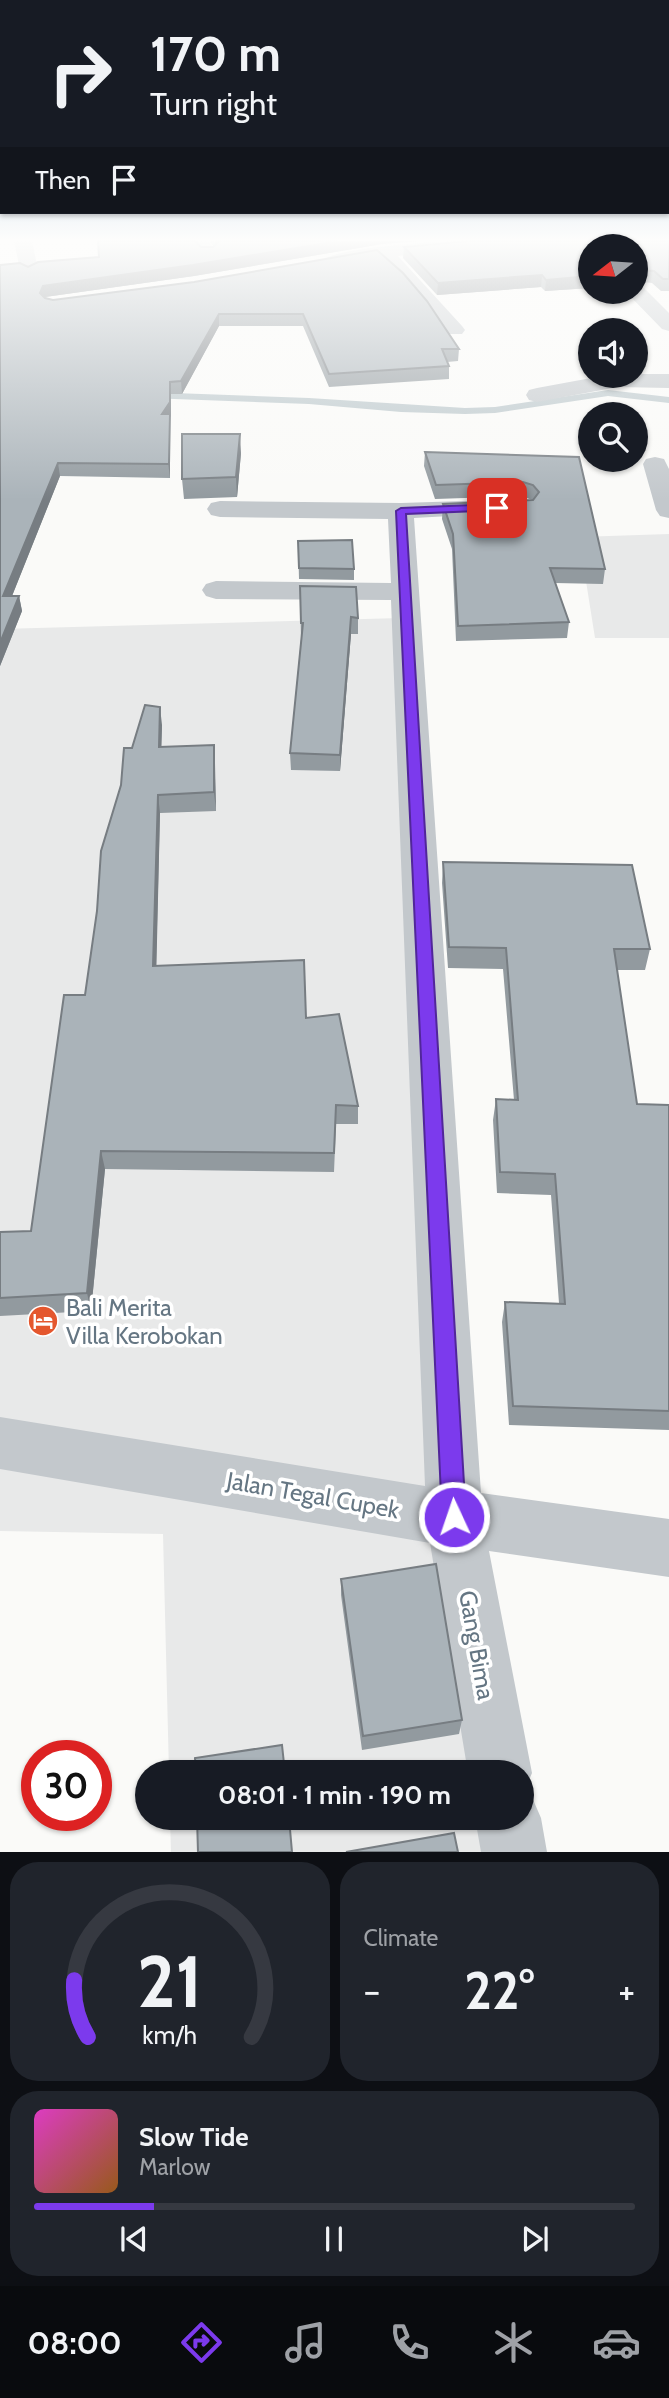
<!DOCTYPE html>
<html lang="en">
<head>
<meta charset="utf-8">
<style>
  :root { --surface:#171b24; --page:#20242c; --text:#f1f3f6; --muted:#9ea1a6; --line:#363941; --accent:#7c3aed }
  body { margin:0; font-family:Cabin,sans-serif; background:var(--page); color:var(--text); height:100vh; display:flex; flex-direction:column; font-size:26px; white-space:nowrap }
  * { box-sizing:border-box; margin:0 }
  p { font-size:23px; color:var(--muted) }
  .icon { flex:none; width:38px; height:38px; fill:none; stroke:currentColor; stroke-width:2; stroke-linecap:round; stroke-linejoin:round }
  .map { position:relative; height:1852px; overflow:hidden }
  .side { display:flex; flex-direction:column; gap:10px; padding:10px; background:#0d0f14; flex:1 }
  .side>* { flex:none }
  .guide { position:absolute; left:0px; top:0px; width:670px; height:214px; box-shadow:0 2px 5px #0004; background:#171b24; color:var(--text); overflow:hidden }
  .needle { width:46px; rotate:253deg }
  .controls { position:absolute; left:578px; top:234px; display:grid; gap:14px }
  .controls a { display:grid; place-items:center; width:70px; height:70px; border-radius:50%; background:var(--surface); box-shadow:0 2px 5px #0004; font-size:35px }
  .speed { position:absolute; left:21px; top:1740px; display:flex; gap:14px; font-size:35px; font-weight:700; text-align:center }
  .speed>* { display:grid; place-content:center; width:91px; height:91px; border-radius:50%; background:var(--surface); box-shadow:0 2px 5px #0004; line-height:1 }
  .speed .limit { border:10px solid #d22; background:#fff; color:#111 }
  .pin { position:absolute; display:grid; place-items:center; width:60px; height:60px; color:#fff; margin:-30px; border-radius:14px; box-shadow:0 4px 10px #0006 }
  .me { position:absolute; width:77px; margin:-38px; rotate:357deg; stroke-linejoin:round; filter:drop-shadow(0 0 5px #0008) }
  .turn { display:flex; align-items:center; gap:24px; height:147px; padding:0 35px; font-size:32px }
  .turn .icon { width:91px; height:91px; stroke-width:2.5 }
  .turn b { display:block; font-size:49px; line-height:60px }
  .then { display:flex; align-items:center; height:66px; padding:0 35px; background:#0003; gap:14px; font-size:26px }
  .big { font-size:52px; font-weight:800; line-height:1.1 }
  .side .widget { flex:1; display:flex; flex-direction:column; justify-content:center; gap:10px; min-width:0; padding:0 24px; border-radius:28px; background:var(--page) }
  .side .dial { align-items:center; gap:0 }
  .dial svg { height:182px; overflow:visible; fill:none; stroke:var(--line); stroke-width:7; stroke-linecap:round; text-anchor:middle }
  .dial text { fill:var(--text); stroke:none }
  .song { display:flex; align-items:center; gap:21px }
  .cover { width:84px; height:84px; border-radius:10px; background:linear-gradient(135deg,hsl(310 70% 55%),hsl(30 70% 35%)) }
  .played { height:7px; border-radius:4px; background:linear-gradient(90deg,var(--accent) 20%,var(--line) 20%) }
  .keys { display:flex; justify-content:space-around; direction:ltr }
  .heat { display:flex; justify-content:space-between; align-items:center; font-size:38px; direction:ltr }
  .side .tiles { flex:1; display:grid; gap:10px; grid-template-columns:1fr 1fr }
  .widget:last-child { grid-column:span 2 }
  .trip { position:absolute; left:135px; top:1760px; width:399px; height:70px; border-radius:35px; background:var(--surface); box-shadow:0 2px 5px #0004; font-weight:800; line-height:70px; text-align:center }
  .dock { display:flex; height:112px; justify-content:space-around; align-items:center; background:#090b0e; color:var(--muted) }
  .dock .icon { width:49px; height:49px }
  .dock .current { color:var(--accent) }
  .dock b { font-size:32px; color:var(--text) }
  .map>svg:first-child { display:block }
</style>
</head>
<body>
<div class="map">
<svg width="669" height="1852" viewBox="0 0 669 1852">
  <rect width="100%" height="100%" fill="#fafaf8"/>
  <path fill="#e8e9e9" d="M669,534V638H595L579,537Z
    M401,618L484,1599L512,1773H169L163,1534L0,1531V629Z
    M170,1818H520L525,1852H171Z"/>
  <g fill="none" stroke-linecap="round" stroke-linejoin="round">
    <path fill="#bbc7cb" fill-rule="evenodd" d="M608,390L669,397V403L608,396L495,413L465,414L401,412L309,404L147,398L142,395L147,392L309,398L465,408L495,407Z"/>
    <path fill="#c3c8cc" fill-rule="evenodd" d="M14,241H32L38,270L36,274L29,276L20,270Z
      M189,241H208L217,252L214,256H202Z
      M446,241H511L502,246L398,256L462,326L465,330L462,334H448L405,283L378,258L331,267L322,261C333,248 424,243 446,241Z
      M635,284L642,286L669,313V331L662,329L628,294L627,292H635Z
      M635,374H669V388L618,387L537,402L529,400L526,395L529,390L537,388L602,376H635Z
      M655,457L664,459L669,469V518L660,516L656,510L643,464L646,459Z
      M495,500L504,503L508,508L504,513L414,518L481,1493L669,1519V1577L489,1551L532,1773L524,1792L531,1795L541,1818L547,1852H481L475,1818H522V1773H468L430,1543L0,1469V1417L425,1486L391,600L216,599L206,596L202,590L206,584L216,581L391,583L388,519L220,517L211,515L207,509L211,503L220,501L401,503Z"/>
  </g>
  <path fill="#929a9f" d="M210,241H420L382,244L194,276L45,297L53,300L194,282L459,349L458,361L447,362L449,366V379L329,387L303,326H219L182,394H171V415L170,417V478L60,476L12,596H19L22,611L0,666V265L28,267L201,247H214Z
    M669,241V291H661L652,283L636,281L590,247V288L545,291L541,287L437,295L403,258L404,247Z
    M425,452L579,457L605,569L603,584L555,583L569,622L567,638L456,641L452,549L442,519L443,504L532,500L522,496L435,499L424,466Z
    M241,453L237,497L184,499L182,479Z
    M298,541L354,569V580L299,579Z
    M300,586L358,618V634H351L340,771L291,770L290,753L301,639Z
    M162,725L161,747L214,745L216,811L160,813L156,965L306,1018L358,1106V1124H336L334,1172L105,1169L91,1311L0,1316V1232L31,1231L85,995Z
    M443,862L650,949L645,970H617L637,1104L669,1105V1430L509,1425L502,1322L505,1302L559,1303L551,1195L497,1193L493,1120L496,1099L514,1100L503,969L448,968L442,883Z
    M341,1579L462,1720L459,1734L362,1750L341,1595Z"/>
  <path fill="#777d82" d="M338,241H420L382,244L194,276L45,297L40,293L43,286Z
    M542,275L541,287L437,295L438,283Z
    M590,276V288L545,291L546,280Z
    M219,314V326L182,394L181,381Z
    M170,382L171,394V415L170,417V478L162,414Z
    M240,434L241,453L237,497L236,477Z
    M58,463L60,476L6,611L3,596Z
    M19,596L22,611L0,666V643Z
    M351,617V634L340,771V755Z
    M160,707L162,725L161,765L159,747Z
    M214,745L215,763L216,811L214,792Z
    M158,795L160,813L156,984L153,966Z
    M101,1151L105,1169L91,1311L87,1293Z"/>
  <path fill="#aab3b9" stroke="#777d82" stroke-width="2" d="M98,241H195L201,247H213L218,242L217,241H338L193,265L43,286L40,293L45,298L53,300L194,282L377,250L403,273L427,301L459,349H442L449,366L329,374L303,314H219L181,381L170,382V402L162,414H170L169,464L58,463L3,596H19L0,643V265L20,263L28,267L38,262L99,257Z
    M469,241H589L592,242L593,241H669V279H663L654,271L637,270L635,272V247H590V276L546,280L542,275L438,283L404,247Z
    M182,434H240L236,477L182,479Z
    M425,452L579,457L605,569L550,568L569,622L458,626L453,534L443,504L533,500L539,492L533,485L523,482L436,485Z
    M352,540L354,569L299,568L298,541Z
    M300,586L356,587L358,618L351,617L340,755L290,753L303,623H301Z
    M145,705L160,707L159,747L214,745V792L158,795L153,966L304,960L306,1018L339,1014L358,1106L336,1105L334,1153L101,1151L87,1293L0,1298V1232L31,1231L64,995H85L97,911L101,851L121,785L124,748H132Z
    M443,862L632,865L650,949H614L637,1104L669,1105V1411L513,1406L505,1302L565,1304L555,1174L500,1172L496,1099L518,1100L506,948L449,947Z
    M436,1564L462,1720L363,1736L341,1579Z
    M282,1745L285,1773H196L195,1758Z
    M197,1818H289L292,1852H198Z
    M454,1833L458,1852H346Z"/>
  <linearGradient id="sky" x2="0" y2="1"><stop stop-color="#96bcdc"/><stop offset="0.48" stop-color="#fdfdfc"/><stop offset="1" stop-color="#fdfdfc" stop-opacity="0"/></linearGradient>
  <rect width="669" height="500" fill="url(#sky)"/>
  <path fill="#7c3aed" stroke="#51269a" stroke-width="2" d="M497,504L501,505V510L406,514L466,1517L462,1525L454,1528L446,1525L442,1517L396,511L401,508Z"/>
  <defs>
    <g id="hotel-disc" transform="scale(1.575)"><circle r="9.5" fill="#e4572e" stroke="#fff"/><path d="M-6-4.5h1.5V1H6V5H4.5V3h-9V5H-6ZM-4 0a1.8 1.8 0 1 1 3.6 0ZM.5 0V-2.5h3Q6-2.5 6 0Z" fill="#fff"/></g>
  </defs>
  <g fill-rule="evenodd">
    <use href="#hotel-disc" x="43" y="1321"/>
  </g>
  <g text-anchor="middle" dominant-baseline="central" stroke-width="7" stroke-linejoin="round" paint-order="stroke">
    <g font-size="24" fill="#657683" stroke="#fff" text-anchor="start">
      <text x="66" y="1307">Bali Merita<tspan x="66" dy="28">Villa Kerobokan</tspan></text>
    </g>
    <g font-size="24" fill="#657683" stroke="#fff">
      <text transform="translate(313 1495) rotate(10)">Jalan Tegal Cupek</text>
      <text transform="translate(477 1645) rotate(80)">Gang Bima</text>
    </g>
  </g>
</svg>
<div class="controls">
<a><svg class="needle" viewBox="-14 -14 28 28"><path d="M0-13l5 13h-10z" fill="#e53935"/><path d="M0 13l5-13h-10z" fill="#9ea1a6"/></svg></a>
<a><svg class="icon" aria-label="sound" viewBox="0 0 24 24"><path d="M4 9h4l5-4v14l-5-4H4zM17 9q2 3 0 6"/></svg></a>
<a><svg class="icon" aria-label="search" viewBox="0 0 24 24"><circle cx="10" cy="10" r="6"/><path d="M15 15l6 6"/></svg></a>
</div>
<div class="speed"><div class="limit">30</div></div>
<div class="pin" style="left:497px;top:508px;background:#d93025"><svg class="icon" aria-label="arrive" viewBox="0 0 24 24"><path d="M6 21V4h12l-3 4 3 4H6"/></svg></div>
<svg class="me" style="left:454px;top:1517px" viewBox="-20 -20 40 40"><circle r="17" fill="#7c3aed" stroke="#fff" stroke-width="3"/><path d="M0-11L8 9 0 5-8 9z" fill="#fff"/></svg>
<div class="trip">08:01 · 1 min · 190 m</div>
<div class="guide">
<div class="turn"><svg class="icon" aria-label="right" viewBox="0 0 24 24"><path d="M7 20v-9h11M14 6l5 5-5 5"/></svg><div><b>170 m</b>Turn right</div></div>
<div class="then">Then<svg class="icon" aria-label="arrive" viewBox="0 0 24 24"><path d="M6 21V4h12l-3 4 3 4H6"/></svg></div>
</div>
</div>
<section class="side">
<div class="tiles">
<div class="widget dial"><svg viewBox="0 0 100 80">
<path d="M14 69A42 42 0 1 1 86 69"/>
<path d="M14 69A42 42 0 0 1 8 44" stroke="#7c3aed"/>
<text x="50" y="56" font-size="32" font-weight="700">21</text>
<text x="50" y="72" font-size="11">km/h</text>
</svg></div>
<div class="widget"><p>Climate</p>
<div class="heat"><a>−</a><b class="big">22°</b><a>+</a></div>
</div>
<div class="widget">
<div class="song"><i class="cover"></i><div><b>Slow Tide</b><p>Marlow</p></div></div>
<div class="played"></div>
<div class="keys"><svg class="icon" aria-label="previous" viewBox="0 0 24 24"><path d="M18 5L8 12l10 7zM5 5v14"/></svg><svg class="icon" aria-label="pause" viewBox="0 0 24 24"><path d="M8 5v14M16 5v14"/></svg><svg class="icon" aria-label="next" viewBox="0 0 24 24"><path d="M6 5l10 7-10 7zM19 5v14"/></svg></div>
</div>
</div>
</section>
<nav class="dock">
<b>08:00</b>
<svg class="icon current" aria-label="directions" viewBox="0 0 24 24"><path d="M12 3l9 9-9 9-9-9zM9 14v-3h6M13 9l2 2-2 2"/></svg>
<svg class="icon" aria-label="music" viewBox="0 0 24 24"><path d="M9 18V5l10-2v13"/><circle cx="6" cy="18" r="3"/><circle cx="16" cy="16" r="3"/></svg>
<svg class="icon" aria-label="phone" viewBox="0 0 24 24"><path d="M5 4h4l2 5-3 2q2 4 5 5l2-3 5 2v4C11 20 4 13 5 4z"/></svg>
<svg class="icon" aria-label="climate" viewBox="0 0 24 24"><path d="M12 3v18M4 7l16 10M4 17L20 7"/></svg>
<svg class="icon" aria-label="car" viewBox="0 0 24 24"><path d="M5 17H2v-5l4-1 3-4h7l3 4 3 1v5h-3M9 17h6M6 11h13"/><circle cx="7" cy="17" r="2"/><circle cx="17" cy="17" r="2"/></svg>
</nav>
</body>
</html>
